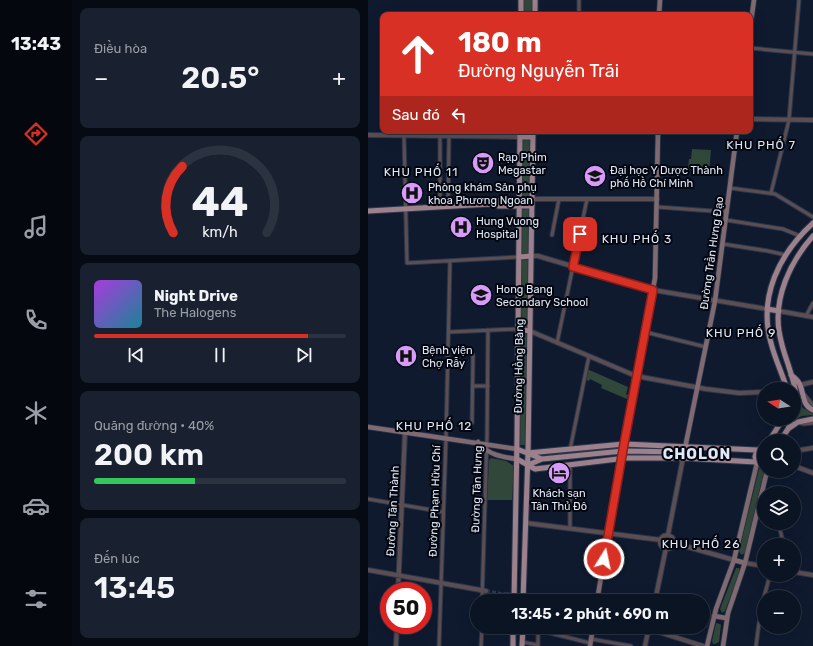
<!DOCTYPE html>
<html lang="vi">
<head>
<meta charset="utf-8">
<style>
  :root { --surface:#0b1423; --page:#192130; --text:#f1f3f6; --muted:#9a9ea6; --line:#2b3341; --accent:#d93025 }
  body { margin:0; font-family:Rubik,sans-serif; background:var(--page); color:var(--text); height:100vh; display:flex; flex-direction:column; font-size:15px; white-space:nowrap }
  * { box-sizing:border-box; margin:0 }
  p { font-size:13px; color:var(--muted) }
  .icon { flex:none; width:22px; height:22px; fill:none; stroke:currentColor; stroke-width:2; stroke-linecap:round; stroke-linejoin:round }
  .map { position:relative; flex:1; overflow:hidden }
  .drawer { display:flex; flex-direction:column; gap:8px; padding:8px; background:#060b13; width:296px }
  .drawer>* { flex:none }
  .top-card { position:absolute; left:12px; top:12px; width:373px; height:122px; border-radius:8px; box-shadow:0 4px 16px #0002,0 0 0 1px var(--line); background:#d93025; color:#fff; overflow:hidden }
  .needle { width:26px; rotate:282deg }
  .buttons { position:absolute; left:389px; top:382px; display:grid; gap:8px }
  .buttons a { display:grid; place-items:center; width:44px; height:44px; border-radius:50%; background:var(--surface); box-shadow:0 4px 16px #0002,0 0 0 1px var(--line); font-size:20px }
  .speed { position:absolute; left:12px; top:582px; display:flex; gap:8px; font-size:20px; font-weight:700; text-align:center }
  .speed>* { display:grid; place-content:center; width:52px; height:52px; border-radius:50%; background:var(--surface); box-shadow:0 4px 16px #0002,0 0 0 1px var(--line); line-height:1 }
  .speed .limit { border:6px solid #d22; background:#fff; color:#111 }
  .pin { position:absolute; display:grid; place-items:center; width:34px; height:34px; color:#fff; margin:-17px; border-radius:8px; box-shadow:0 2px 6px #0006 }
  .me { position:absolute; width:44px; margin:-22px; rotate:10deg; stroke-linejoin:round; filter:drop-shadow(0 0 3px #0008) }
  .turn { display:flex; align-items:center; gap:14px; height:84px; padding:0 12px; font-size:18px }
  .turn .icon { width:52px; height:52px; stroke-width:2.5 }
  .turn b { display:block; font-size:28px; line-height:34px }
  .then { display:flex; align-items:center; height:38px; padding:0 12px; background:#0003; gap:8px; font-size:15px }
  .big { font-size:30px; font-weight:600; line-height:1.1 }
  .drawer .card { flex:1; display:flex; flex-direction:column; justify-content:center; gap:6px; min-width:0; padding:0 14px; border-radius:8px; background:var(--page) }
  .drawer .dial { align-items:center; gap:0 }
  .dial svg { height:104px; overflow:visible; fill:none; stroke:var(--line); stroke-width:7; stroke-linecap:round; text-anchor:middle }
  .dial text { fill:var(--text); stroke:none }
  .song { display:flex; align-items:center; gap:12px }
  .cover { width:48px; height:48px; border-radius:6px; background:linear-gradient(135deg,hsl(280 70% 55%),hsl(190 70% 35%)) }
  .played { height:4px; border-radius:2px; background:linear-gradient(90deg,var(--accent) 85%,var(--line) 85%) }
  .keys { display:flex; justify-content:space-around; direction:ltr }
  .heat { display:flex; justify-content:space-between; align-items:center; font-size:22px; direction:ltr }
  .charge { height:6px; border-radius:3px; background:linear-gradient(90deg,#34c759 40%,var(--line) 0) }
  .trip { position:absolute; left:102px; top:594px; width:240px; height:40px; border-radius:20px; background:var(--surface); box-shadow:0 4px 16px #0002,0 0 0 1px var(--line); font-weight:600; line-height:40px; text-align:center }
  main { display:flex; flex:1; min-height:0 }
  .tab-bar { display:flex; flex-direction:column; width:72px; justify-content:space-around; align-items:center; background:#04080e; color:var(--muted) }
  .tab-bar .icon { width:28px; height:28px }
  .tab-bar .active { color:var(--accent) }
  .tab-bar b { font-size:18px; color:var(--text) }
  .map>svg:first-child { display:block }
</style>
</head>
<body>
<main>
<nav class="tab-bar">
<b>13:43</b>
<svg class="icon active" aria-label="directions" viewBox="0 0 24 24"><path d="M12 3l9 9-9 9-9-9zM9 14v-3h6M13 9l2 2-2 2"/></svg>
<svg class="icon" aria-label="music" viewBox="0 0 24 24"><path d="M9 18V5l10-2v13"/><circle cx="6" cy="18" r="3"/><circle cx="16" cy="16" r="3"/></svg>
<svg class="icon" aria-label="phone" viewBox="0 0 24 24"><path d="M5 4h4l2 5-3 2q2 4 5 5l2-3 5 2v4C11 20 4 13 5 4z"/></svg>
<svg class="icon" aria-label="climate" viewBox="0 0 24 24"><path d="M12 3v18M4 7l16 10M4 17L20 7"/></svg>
<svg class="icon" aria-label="car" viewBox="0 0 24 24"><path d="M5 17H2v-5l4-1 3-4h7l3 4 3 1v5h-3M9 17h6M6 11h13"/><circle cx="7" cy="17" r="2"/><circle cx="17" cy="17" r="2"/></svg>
<svg class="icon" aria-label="filters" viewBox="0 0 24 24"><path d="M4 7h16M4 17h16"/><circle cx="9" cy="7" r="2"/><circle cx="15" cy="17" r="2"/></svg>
</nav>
<section class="drawer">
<div class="card"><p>Điều hòa</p>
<div class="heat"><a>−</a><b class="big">20.5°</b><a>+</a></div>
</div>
<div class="card dial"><svg viewBox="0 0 100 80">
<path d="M14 69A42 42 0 1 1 86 69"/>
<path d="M14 69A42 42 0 0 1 21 18" stroke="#d93025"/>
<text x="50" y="56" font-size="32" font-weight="700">44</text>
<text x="50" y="72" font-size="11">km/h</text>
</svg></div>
<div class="card">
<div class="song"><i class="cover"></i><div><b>Night Drive</b><p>The Halogens</p></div></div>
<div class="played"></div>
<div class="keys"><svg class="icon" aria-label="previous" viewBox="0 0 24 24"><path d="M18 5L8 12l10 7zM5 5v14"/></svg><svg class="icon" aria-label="pause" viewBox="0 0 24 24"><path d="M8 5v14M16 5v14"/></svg><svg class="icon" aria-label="next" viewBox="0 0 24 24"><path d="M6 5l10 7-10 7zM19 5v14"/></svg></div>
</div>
<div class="card"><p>Quãng đường · 40%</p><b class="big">200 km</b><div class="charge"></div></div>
<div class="card"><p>Đến lúc</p><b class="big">13:45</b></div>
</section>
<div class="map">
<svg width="445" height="646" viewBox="0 0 445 646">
  <rect width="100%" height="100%" fill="#0f1a2f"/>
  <path fill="#31473a" d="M156,0H164V15H155Z
    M155,131H163L162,197H154Z
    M324,149L343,150L341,173L320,169L321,159H323Z
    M154,208L161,209L158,445H151Z
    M219,369L260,387L258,394L260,395L259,399L233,388L234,385L222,379L221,381L217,379Z
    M430,401L435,408L445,413V415L434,416L426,420Z
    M123,458L138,461L146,466L144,500H119L121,460Z
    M394,467L396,471L377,553L373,555L371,551L391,469Z
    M368,568H371L372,571L357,611L354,613L352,609Z
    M348,623L352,624L353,625L351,642L347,644H345L344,641Z"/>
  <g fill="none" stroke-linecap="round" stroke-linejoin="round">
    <path stroke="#2e394d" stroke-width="4" stroke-dasharray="4 2" stroke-linecap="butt" d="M118,591L137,595"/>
    <g stroke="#2c374b" stroke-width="5">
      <path id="minor" d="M211,15V0
        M382,48L445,54
        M36,136L39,263L151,257
        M362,188L407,194L445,217
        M403,193L421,120L431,0
        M72,207V136
        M80,207L81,136
        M289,207L359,212
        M358,220L415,229L432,236
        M184,235L191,199
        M355,244L400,251L418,255
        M438,316L445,303
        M81,332L150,329
        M277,332L338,347
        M189,343L219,199
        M105,386H120
        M436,394L445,405
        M104,423L105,355
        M432,423L436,424L445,423
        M202,450L221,356
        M0,499L75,512
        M389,515L396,517
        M409,523L412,530L416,545
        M202,528V465
        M396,597L402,575
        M114,601L119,437L120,330
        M178,632L222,643
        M223,639L263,646
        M154,642L170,645V627
        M71,646L78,438L82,261
        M113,646L114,627
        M388,646L391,623L396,599"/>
    </g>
    <g stroke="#2c374b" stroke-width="6">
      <path id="tertiary" d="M382,119L445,120
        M0,135L152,137
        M164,199H289
        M163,256H170L285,290L399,309
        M411,311L445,317
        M162,331L268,376L338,389L371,393L396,392
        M432,385L445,382
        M426,451L445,448
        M426,466L445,473
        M158,523L293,540
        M300,535L315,458
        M292 542a7 7 0 1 1 14 0a7 7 0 1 1-14 0Z
        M306,543L366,560
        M377,563L396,566
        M0,570L118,591
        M426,572L445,575
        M30,591L37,432
        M137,595L146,596
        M156,598L171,601
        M287,601L298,548
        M275,627L335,646
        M28,646L29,625
        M277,646L281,627"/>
    </g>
    <g stroke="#2c374b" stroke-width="6">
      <path id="secondary" d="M291,15L292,0
        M382,29L386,0
        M0,427L149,449
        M110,442C120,455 134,457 149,459
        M256,444L287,278L290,131
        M317,448L347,301L369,131
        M366,560L377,563
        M229,601L253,459
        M346,616L358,618
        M222,646L225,627
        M339,646L348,609L366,560L389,463
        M355,646L360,613L377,563L399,471"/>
    </g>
    <g stroke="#2c374b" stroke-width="7">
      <path id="primary" d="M153,15V0
        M167,15V0
        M152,137H165
        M122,204L128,201L164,199
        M0,211L122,204L131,206H164
        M151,257L163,256
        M399,309L411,311
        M150,329L162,331
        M423,375C427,378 430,380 432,385C436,394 434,405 445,410
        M419,389C414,373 407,359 403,343C390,297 411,254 445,223
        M426,415C432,397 425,381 420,364C416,353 413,343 411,331C406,297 422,262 445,236
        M420,429L430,422L445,419
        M401,441L415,419
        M412,441L420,429L424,419
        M396,447L389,450L387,457L389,463L396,466
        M149,449L174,459
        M160,453L256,444L389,450
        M149,459L167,469L258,458H315L388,462
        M160,465L174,459L255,451L312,452L317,448
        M146,601L149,440L152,131
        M155,601L160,453L165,131
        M145,646V627
        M154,646L155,627"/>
    </g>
    <use href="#minor" stroke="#5b4e53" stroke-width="3"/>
    <use href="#tertiary" stroke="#5b4e53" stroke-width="4"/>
    <use href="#secondary" stroke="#806a72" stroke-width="4.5"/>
    <use href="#primary" stroke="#9c808b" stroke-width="5"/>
  </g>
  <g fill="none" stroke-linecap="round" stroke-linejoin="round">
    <g stroke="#8d1f18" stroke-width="10">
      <path id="route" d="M212,234L205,267L285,290L256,444L236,559"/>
    </g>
    <use href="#route" stroke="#d93025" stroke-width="7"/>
  </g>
  <defs>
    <g id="theatre-disc" transform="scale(1.15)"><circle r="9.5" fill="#d79bf9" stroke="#03060e"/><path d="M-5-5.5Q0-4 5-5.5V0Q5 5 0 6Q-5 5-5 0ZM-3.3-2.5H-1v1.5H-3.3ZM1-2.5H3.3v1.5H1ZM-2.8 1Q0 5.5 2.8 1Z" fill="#111"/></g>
    <g id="university-disc" transform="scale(1.15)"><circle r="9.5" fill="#d79bf9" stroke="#03060e"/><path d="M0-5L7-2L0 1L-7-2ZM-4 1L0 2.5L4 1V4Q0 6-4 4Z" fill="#111"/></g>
    <g id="hospital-disc" transform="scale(1.15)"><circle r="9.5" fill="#d79bf9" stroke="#03060e"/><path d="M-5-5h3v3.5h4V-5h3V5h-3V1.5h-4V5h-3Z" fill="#111"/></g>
    <g id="school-disc" transform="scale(1.15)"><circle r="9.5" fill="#d79bf9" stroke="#03060e"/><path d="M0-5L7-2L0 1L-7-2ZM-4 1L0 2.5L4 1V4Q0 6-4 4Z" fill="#111"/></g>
    <g id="hotel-disc" transform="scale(1.15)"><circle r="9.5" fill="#d79bf9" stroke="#03060e"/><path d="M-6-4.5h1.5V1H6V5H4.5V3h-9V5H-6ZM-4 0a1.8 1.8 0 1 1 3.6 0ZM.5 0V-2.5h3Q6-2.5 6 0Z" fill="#111"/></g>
  </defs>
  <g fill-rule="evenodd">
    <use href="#theatre-disc" x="115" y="163"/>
    <use href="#university-disc" x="227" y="176"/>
    <use href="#hospital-disc" x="44" y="193"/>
    <use href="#hospital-disc" x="93" y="227"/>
    <use href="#school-disc" x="113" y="295"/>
    <use href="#hospital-disc" x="38" y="356"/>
    <use href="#hotel-disc" x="191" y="473"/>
  </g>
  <g text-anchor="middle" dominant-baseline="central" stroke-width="4" stroke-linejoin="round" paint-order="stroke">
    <g font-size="11" fill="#e0e9f7" stroke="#03060e" text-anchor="start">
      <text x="130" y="157">Rạp Phim<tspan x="130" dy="13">Megastar</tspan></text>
      <text x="242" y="170">Đại học Y Dược Thành<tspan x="242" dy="13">phố Hồ Chí Minh</tspan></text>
      <text x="60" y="187">Phòng khám Sản phụ<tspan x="60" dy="13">khoa Phương Ngoan</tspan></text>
      <text x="108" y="221">Hung Vuong<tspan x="108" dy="13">Hospital</tspan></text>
      <text x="128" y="289">Hong Bang<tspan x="128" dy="13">Secondary School</tspan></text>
      <text x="54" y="350">Bệnh viện<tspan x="54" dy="13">Chợ Rẫy</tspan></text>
      <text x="191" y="493" text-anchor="middle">Khách sạn<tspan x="191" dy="13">Tân Thủ Đô</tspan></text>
    </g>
    <g font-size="11" fill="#e0e9f7" stroke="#03060e">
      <text transform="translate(344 253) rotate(-82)">Đường Trần Hưng Đạo</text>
      <text transform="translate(151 366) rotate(-89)">Đường Hồng Bàng</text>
      <text transform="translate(109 489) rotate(-88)">Đường Tân Hưng</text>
      <text transform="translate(67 501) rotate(-88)">Đường Phạm Hữu Chí</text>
      <text transform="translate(25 511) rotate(-87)">Đường Tân Thành</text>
    </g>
    <g font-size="12" letter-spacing="1" fill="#e0e9f7" stroke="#03060e">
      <text x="393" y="145">KHU PHỐ 7</text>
      <text x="53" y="172">KHU PHỐ 11</text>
      <text x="269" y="239">KHU PHỐ 3</text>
      <text x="373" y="333">KHU PHỐ 9</text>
      <text x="66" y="426">KHU PHỐ 12</text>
      <text x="333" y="544">KHU PHỐ 26</text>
    </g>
    <g font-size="15" font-weight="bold" letter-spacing="1" fill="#e0e9f7" stroke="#03060e">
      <text x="329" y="454">CHOLON</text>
    </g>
  </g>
</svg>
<div class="buttons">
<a><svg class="needle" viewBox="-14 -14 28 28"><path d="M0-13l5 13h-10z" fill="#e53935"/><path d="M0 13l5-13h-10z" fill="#9a9ea6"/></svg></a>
<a><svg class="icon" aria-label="search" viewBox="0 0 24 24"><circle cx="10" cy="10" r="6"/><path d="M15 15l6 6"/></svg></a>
<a><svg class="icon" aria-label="layers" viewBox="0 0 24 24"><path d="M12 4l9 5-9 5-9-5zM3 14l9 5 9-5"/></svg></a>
<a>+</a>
<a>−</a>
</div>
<div class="speed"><div class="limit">50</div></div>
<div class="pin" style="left:212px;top:234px;background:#d93025"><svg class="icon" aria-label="arrive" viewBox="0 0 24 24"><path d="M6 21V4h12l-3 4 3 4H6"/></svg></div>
<svg class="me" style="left:236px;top:559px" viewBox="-20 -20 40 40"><circle r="17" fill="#d93025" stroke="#fff" stroke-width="3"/><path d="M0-11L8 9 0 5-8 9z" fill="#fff"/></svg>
<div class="trip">13:45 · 2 phút · 690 m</div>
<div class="top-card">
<div class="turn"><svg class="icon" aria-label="ahead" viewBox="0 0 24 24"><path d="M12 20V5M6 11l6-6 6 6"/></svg><div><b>180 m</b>Đường Nguyễn Trãi</div></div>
<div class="then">Sau đó<svg class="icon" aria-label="left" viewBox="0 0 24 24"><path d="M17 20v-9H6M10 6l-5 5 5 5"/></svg></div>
</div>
</div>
</main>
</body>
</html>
